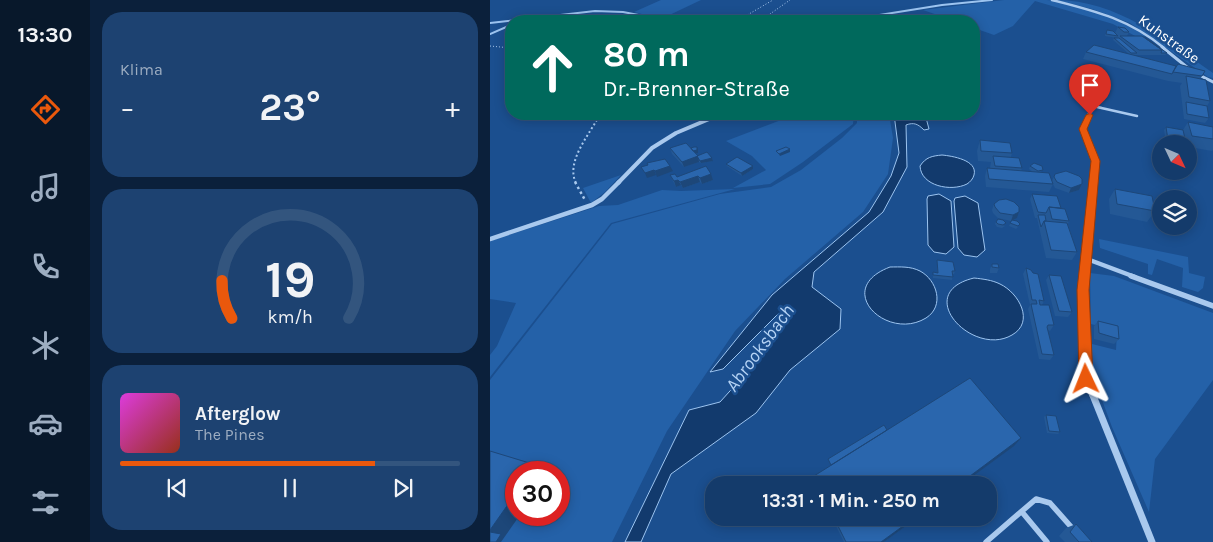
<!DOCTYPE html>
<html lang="de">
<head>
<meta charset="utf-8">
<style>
  :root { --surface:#143b6b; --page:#1d4271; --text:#f1f3f6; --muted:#9dadc1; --line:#33557e; --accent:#ea580c }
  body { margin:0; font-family:Karla,sans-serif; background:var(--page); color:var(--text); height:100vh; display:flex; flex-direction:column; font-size:19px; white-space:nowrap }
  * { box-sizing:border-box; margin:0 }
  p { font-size:16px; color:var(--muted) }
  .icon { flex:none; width:28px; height:28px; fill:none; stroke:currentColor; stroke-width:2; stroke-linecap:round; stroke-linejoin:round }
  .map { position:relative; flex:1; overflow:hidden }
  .drawer { display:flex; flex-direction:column; gap:12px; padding:12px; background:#0b203b; width:400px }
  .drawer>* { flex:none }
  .guide { position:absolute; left:15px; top:15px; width:475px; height:105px; border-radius:20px; box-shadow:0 2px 12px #0003,0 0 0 1px var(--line); background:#00695c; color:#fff; overflow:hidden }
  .needle { width:32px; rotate:134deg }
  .controls { position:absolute; left:662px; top:135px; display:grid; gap:10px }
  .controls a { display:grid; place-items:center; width:45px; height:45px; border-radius:50%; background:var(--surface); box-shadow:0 2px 12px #0003,0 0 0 1px var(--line); font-size:25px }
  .speed { position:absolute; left:15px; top:461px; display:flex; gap:10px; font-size:25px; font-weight:700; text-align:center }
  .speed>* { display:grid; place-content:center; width:65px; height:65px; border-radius:50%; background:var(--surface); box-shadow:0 2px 12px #0003,0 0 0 1px var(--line); line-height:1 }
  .speed .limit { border:8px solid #d22; background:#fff; color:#111 }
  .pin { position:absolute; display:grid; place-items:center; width:42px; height:42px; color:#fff; margin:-51px -21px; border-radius:50% 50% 50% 0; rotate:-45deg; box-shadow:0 0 5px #0007 }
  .pin .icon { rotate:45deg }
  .me { position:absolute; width:55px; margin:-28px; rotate:358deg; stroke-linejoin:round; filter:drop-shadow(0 0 4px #0008) }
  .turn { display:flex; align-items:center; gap:18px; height:105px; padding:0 15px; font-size:22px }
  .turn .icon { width:65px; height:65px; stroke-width:2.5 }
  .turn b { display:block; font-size:35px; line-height:42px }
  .big { font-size:38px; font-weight:700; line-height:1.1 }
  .drawer .tile { flex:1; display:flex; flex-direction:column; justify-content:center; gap:8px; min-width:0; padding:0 18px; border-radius:20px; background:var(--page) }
  .drawer .dial { align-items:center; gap:0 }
  .dial svg { height:130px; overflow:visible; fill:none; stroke:var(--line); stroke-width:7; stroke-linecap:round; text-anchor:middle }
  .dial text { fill:var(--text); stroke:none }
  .song { display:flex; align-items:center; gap:15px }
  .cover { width:60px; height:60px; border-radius:8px; background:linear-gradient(135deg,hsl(300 70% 55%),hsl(10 70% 35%)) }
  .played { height:5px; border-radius:2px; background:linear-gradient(90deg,var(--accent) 75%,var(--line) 75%) }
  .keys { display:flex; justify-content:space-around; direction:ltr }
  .heat { display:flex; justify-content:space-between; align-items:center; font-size:28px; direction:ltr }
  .trip { position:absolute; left:215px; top:476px; width:292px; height:50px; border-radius:20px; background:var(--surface); box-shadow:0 2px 12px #0003,0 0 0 1px var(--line); font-weight:700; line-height:50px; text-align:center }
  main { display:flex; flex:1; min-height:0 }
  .tabs { display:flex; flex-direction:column; width:90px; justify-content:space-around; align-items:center; background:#08182b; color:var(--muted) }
  .tabs .icon { width:35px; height:35px }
  .tabs .on { color:var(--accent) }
  .tabs b { font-size:22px; color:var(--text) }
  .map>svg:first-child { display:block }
</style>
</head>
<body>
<main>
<nav class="tabs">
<b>13:30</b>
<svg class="icon on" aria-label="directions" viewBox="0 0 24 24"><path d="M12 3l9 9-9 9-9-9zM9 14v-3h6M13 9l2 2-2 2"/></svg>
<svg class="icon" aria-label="music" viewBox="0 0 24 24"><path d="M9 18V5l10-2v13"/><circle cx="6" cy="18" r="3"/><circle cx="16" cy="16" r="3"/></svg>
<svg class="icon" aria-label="phone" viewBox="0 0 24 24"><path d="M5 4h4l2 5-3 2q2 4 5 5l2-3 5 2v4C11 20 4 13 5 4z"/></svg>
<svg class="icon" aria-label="climate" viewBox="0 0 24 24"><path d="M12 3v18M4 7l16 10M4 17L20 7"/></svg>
<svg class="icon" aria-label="car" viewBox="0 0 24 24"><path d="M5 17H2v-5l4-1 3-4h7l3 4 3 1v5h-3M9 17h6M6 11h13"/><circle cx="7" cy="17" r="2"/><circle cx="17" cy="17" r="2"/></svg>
<svg class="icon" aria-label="filters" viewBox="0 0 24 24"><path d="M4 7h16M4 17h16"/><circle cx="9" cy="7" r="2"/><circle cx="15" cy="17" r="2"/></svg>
</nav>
<section class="drawer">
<div class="tile"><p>Klima</p>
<div class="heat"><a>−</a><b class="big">23°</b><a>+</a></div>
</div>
<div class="tile dial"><svg viewBox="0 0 100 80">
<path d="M14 69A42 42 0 1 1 86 69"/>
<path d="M14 69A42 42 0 0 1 8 46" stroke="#ea580c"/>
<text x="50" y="56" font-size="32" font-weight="700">19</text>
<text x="50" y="72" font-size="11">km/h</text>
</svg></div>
<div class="tile">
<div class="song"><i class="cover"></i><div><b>Afterglow</b><p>The Pines</p></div></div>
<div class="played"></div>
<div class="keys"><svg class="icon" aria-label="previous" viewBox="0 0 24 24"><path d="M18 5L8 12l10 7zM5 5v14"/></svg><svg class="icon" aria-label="pause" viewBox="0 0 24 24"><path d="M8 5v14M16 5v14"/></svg><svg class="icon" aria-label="next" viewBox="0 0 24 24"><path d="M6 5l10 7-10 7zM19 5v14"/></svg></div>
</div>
</section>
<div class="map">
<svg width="723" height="542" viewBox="0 0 723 542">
  <rect width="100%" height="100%" fill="#1b4f8f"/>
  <path fill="#2461a8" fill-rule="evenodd" d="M171,0H211L171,19L144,12Z
    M514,0C528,0 543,0 557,0C582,2 637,20 655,36L647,37L623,24L545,1L523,26L504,35L484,28V21H465L433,10Z
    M566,0C626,0 676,40 723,73V78L718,77L640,23L602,9Z
    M307,114H364L363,124L313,162L280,184L243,188L276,170L262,156L236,141Z
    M367,114H399L403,138L398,174L373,212L295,279L245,331L177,431L122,542H0V380L122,224L230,194L281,187L311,170L352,138L367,123ZM26,472H69V515H26Z
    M131,175L115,192L101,203L93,188Z
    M245,189L121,223L0,377V355L7,346L26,303L0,299V241L109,206L128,205L172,190L191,191Z
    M609,239L698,257L699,273L715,277L713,288L708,292L692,287L693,268L667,259L662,275L658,274V264L610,248Z
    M600,273L624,276L723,313V380L665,459L659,512L622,427L602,373V344L626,350L627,331L601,324Z"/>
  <path fill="#123a6d" stroke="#9cc4f0" d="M404,114H435L439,129L434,130C428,124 424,122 416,125L417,167L393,212L324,272L322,287L351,309L350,329L300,370L266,413L181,474L151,542H135L199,410L230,402L268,360L293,323L289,313L233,369L220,372L282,295L379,212L401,176L409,153Z
    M452,155C462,156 488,160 484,175C483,179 480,182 477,184C461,192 431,186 430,166C436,157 442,156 452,155Z
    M449,194L461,201L464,247L456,254L444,252L438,245L437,199L438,196Z
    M475,196L488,203L495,250L487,257L474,255L468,248L464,201L465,198Z
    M400,267C410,267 420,266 430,271C447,280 455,306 436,318C397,342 342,289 400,267Z
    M484,278C493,279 502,280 510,284C529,293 545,322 522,335C483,358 421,293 484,278Z"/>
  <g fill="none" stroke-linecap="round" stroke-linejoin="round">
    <path stroke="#9cc4f0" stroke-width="2" d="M352,21L452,5L502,0
      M0,23L105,11L133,12L180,21
      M0,34L21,25"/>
    <path stroke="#a9c9ee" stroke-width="1" stroke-dasharray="1 2" stroke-linecap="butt" d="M247,21L283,0
      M270,21L300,0
      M0,46L21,48"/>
    <path stroke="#a9c9ee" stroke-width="2" stroke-dasharray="2 2.5" stroke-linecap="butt" d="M86,183C75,161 101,133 110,114"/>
    <path stroke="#a9c9ee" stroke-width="2.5" stroke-dasharray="2.5 3" stroke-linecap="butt" d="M85,182L95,200"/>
    <path stroke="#a9c9ee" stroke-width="2" d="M603,108L604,106L612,108"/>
    <path stroke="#a9c9ee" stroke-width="2.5" d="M607,107L647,116
      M599,115L604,107"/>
    <path stroke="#a9c9ee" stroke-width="5.5" d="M532,512L557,542
      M496,542L546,499L560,503L583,529"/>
    <path stroke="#a9c9ee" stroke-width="2.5" d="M562,0C605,11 639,19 674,48"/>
    <path stroke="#a9c9ee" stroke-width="3" d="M672,47L703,72L723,82"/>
    <path stroke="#a9c9ee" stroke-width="4" d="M599,115L593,129L606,161L604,183
      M128,183L162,148L186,133L231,114"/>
    <path stroke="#a9c9ee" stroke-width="4.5" d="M0,239L102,205L112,199L129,182
      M597,259L645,277
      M594,277L604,182"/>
    <path stroke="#a9c9ee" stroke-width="5.5" d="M594,276L593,290L596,379L602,395
      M641,276L723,306"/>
    <path stroke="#a9c9ee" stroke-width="7" d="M602,393L662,542"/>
  </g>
  <path fill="#245895" d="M628,27L639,32L637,36L677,53L675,55H643L686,66L715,71L710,79L720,101L717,106L719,118L715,123L694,119L690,86L692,83L678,81L593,59L596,52L639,54L623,40L624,38H627L615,36L617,30L625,33Z
    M698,122L723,127V150L722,151L699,147V144H682L676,143L674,130L676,127L693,130Z
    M490,140L522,153L521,157L532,168L531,171L543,172L539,169L540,166L552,172L562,181L565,174L592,184L589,190L579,193L565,188L563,184L559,192L496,187L495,176L497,168H500L501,162L488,161L487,151Z
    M180,148H201L208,150V153L205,154L207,156L222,158L223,161L211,163L209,162L194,167L182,154Z
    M236,164L263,166V169L252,176L237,166Z
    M216,166L223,180L212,184L210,182L193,188L191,185L186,187L180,175L187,177Z
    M625,189L665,211L657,222L620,214L619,199Z
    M542,194L571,208L579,221L578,224L587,252L582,260L556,258L547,218H545L540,199Z
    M504,204L529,212L527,218L521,221L508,218L503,213L502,210Z
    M522,220L528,227L526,229L519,226Z
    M506,222L515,226L512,228L507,227L505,224Z
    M447,260L465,271L464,274H463L462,280L443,278V272L447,273Z
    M502,264L509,268L507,273H500V269Z
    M536,268L554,301L552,305L564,325L560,331L558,330L564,355L560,360L549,359L538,309L540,305L533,274Z
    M559,275L582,312L578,317L565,316L556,280Z
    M608,321L629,339L624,344L604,339V326Z
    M556,415L570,432L568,434L557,433L554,417Z
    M342,518H427L394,542H354Z
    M586,524L602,542H575L569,536L576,528Z"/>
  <path fill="#1d4779" d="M207,147L208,150V153L203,154L202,152Z
    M300,149V152L290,156L289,154Z
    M208,156L209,162L194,167L192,162Z
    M222,158L223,161L211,163L210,161Z
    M180,166L183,171L167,177L165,171Z
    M263,166V169L252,176L251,173Z
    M164,170L166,175L157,178L155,173Z
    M221,174L223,180L212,184L210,178Z
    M208,176L210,182L193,188L190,182Z
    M188,180L191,185L186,187L184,181Z
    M592,184L589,190L579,193L581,188Z
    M529,212L527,218L521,221L523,215Z
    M531,438L524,446L471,485H468Z
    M46,465L59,472H41Z
    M26,493V515H30L11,542H6L0,532V530Z
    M424,518H427L394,542H391Z"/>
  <path fill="#2a66ad" stroke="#1d4779" d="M628,27L635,28L639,32H634Z
    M617,30L623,31L628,36L616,34Z
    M630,36H652L672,50H649Z
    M624,38H629L647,53H641Z
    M655,38H656L677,53H671L672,50Z
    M604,45L686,66L682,74L596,52Z
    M688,64L715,71L712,76L683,72Z
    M696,76L716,80L720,101L699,97Z
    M696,102L717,106L719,118L697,114Z
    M698,122L723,127V139L702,136Z
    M676,127L693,130L696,143L678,140Z
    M490,140L520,143L522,153L491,151Z
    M196,143L208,156L192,162L180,148Z
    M204,147H207V150L203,151L201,148Z
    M296,147L300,149L289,154L286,151Z
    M217,152L222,158L210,161L207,156Z
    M503,156L529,158L532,168L505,166Z
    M247,157L263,166L251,173L236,164Z
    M175,159L180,166L165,171L164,170L155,173L151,167L158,165L157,163Z
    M544,163L552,166L553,170L548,171L540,166Z
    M216,166L221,174L210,178L208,176L190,182L188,180L184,181L180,175L185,174L187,177Z
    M497,168L559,173L563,184L499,179Z
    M576,171L589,176L592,179V184L581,188L567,182L564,177L565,174Z
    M625,189L662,196L665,211L627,204Z
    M542,194L567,196L571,208L559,207L556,213L548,212Z
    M516,199L524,202L529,207V212L523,215L510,213L505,207L504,204L509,200Z
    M559,207L575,209L579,221L562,219Z
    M548,215H555L556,221H554L551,227Z
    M508,219L513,220L516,223L513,225L508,224L506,222Z
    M522,220L527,221L530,224L528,226L520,223Z
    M554,221L577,223L587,252L561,250Z
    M447,260L463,262L465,271H462L463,277L443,275V272L448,273Z
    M502,264H508L509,268L502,267Z
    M536,268L541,270L543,273L548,274L554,301L549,300L550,305H559L564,325H558L557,327L564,355L552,354L541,304H547L546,300H542Z
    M559,275L571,276L582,312L569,311Z
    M608,321L628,326L629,339L609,333Z
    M480,378L531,438L468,485H328L324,476Z
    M556,415L566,416L570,432L559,431Z
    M394,425L397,430L341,465L338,459Z
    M0,451L46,465L41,472H26V493L0,530Z
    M344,518H424L391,542H356Z
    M586,524L602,542H589L580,532Z
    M0,532L11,534L6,542H0Z"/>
  <path fill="#ea580c" stroke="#983908" d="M600,113L603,115L597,129L610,161L599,290L603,379L601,384L596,386L591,384L589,379L587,290L601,161L589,129L596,115Z"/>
  <g text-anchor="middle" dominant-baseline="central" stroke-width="5" stroke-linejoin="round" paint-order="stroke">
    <g font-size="15" fill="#fff" stroke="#1b4f8f">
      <text transform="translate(679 39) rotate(36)">Kuhstraße</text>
    </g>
    <g font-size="19" font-style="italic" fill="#b5d3f5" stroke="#1b4f8f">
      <text transform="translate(270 348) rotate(-54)">Abrooksbach</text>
    </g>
  </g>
</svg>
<div class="controls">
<a><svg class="needle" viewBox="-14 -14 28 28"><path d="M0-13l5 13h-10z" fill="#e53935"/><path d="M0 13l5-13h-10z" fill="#9dadc1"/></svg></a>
<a><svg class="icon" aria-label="layers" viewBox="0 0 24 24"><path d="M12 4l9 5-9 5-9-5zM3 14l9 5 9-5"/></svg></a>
</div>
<div class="speed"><div class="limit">30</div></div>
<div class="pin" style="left:600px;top:115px;background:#d93025"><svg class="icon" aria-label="arrive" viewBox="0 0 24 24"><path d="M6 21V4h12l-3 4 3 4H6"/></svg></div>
<svg class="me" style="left:596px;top:379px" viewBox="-20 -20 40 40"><path d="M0-17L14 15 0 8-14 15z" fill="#ea580c" stroke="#fff" stroke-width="4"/></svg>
<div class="trip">13:31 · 1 Min. · 250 m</div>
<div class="guide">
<div class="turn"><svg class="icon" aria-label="ahead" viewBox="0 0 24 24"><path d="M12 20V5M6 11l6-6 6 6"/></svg><div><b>80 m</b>Dr.-Brenner-Straße</div></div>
</div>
</div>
</main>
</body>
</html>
